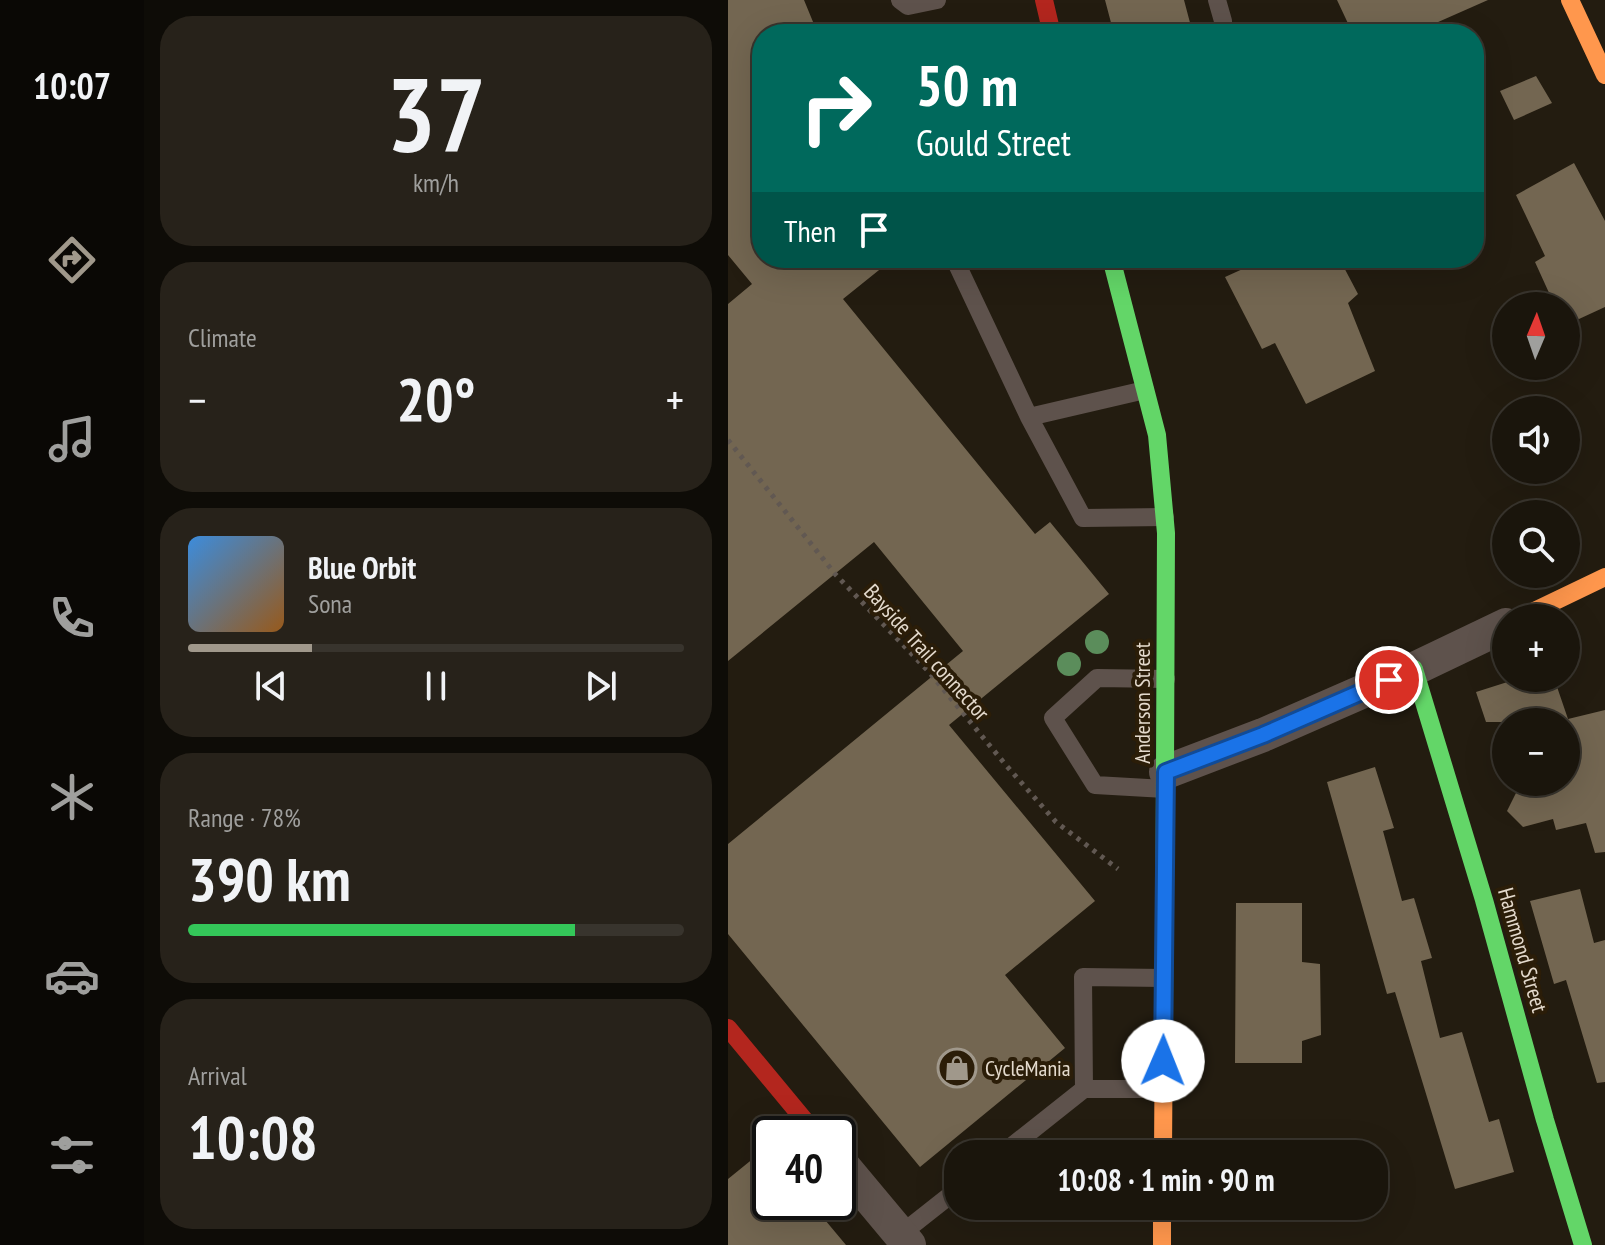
<!DOCTYPE html>
<html lang="en">
<head>
<meta charset="utf-8">
<style>
  :root { --surface:#1a150c; --page:#27221a; --text:#f1f3f6; --muted:#9f9f9d; --line:#38342d; --accent:#a0988b }
  body { margin:0; font-family:"PT Sans Narrow",sans-serif; background:var(--page); color:var(--text); height:100vh; display:flex; flex-direction:column; font-size:30px; white-space:nowrap }
  * { box-sizing:border-box; margin:0 }
  p { font-size:26px; color:var(--muted) }
  .icon { flex:none; width:44px; height:44px; fill:none; stroke:currentColor; stroke-width:2; stroke-linecap:round; stroke-linejoin:round }
  .map { position:relative; flex:1; overflow:hidden }
  .drawer { display:flex; flex-direction:column; gap:16px; padding:16px; background:#0e0c07; width:584px }
  .drawer>* { flex:none }
  .guide { position:absolute; left:24px; top:24px; width:732px; height:244px; border-radius:32px; box-shadow:0 8px 32px #0002,0 0 0 2px var(--line); background:#00695c; color:#fff; overflow:hidden }
  .needle { width:52px; rotate:2deg }
  .controls { position:absolute; left:764px; top:292px; display:grid; gap:16px }
  .controls a { display:grid; place-items:center; width:88px; height:88px; border-radius:50%; background:var(--surface); box-shadow:0 8px 32px #0002,0 0 0 2px var(--line); font-size:40px }
  .speed { position:absolute; left:24px; top:1116px; display:flex; gap:16px; font-size:40px; font-weight:700; text-align:center }
  .speed>* { display:grid; place-content:center; width:104px; height:104px; border-radius:50%; background:var(--surface); box-shadow:0 8px 32px #0002,0 0 0 2px var(--line); line-height:1 }
  .speed .limit { border:4px solid #111; border-radius:12px; background:#fff; color:#111 }
  .pin { position:absolute; display:grid; place-items:center; width:68px; height:68px; color:#fff; margin:-34px; border:4px solid #fff; border-radius:50%; box-shadow:0 2px 8px #0007 }
  .me { position:absolute; width:88px; margin:-44px; rotate:1deg; stroke-linejoin:round; filter:drop-shadow(0 0 6px #0008) }
  .turn { display:flex; align-items:center; gap:28px; height:168px; padding:0 32px; font-size:36px }
  .turn .icon { width:104px; height:104px; stroke-width:2.5 }
  .turn b { display:block; font-size:56px; line-height:68px }
  .then { display:flex; align-items:center; height:76px; padding:0 32px; background:#0003; gap:16px; font-size:30px }
  .big { font-size:60px; font-weight:600; line-height:1.1 }
  .drawer .tile { flex:1; display:flex; flex-direction:column; justify-content:center; gap:12px; min-width:0; padding:0 28px; border-radius:32px; background:var(--page) }
  .drawer .dial { align-items:center; gap:0 }
  .dial b { font-size:104px; line-height:1 }
  .song { display:flex; align-items:center; gap:24px }
  .cover { width:96px; height:96px; border-radius:12px; background:linear-gradient(135deg,hsl(210 70% 55%),hsl(30 70% 35%)) }
  .played { height:8px; border-radius:4px; background:linear-gradient(90deg,var(--accent) 25%,var(--line) 25%) }
  .keys { display:flex; justify-content:space-around; direction:ltr }
  .heat { display:flex; justify-content:space-between; align-items:center; font-size:44px; direction:ltr }
  .charge { height:12px; border-radius:6px; background:linear-gradient(90deg,#34c759 78%,var(--line) 0) }
  .trip { position:absolute; left:216px; top:1140px; width:444px; height:80px; border-radius:32px; background:var(--surface); box-shadow:0 8px 32px #0002,0 0 0 2px var(--line); font-weight:600; line-height:80px; text-align:center }
  main { display:flex; flex:1; min-height:0 }
  .tabs { display:flex; flex-direction:column; width:144px; justify-content:space-around; align-items:center; background:#0a0805; color:var(--muted) }
  .tabs .icon { width:56px; height:56px }
  .tabs .current { color:var(--accent) }
  .tabs b { font-size:36px; color:var(--text) }
  .map>svg:first-child { display:block }
</style>
</head>
<body>
<main>
<nav class="tabs">
<b>10:07</b>
<svg class="icon current" aria-label="directions" viewBox="0 0 24 24"><path d="M12 3l9 9-9 9-9-9zM9 14v-3h6M13 9l2 2-2 2"/></svg>
<svg class="icon" aria-label="music" viewBox="0 0 24 24"><path d="M9 18V5l10-2v13"/><circle cx="6" cy="18" r="3"/><circle cx="16" cy="16" r="3"/></svg>
<svg class="icon" aria-label="phone" viewBox="0 0 24 24"><path d="M5 4h4l2 5-3 2q2 4 5 5l2-3 5 2v4C11 20 4 13 5 4z"/></svg>
<svg class="icon" aria-label="climate" viewBox="0 0 24 24"><path d="M12 3v18M4 7l16 10M4 17L20 7"/></svg>
<svg class="icon" aria-label="car" viewBox="0 0 24 24"><path d="M5 17H2v-5l4-1 3-4h7l3 4 3 1v5h-3M9 17h6M6 11h13"/><circle cx="7" cy="17" r="2"/><circle cx="17" cy="17" r="2"/></svg>
<svg class="icon" aria-label="filters" viewBox="0 0 24 24"><path d="M4 7h16M4 17h16"/><circle cx="9" cy="7" r="2"/><circle cx="15" cy="17" r="2"/></svg>
</nav>
<section class="drawer">
<div class="tile dial"><b>37</b><p>km/h</p></div>
<div class="tile"><p>Climate</p>
<div class="heat"><a>−</a><b class="big">20°</b><a>+</a></div>
</div>
<div class="tile">
<div class="song"><i class="cover"></i><div><b>Blue Orbit</b><p>Sona</p></div></div>
<div class="played"></div>
<div class="keys"><svg class="icon" aria-label="previous" viewBox="0 0 24 24"><path d="M18 5L8 12l10 7zM5 5v14"/></svg><svg class="icon" aria-label="pause" viewBox="0 0 24 24"><path d="M8 5v14M16 5v14"/></svg><svg class="icon" aria-label="next" viewBox="0 0 24 24"><path d="M6 5l10 7-10 7zM19 5v14"/></svg></div>
</div>
<div class="tile"><p>Range · 78%</p><b class="big">390 km</b><div class="charge"></div></div>
<div class="tile"><p>Arrival</p><b class="big">10:08</b></div>
</section>
<div class="map">
<svg width="877" height="1245" viewBox="0 0 877 1245">
  <rect width="100%" height="100%" fill="#231c10"/>
  <path fill="#736651" d="M0,0H76L90,34H34V258H166L115,299L307,534L322,522L381,594L221,725L367,901L277,975L337,1048L192,1167L0,934V844L235,651L146,542L0,661V304L24,284L0,255Z
    M377,0H456L465,34H386Z
    M609,0H760L683,34H625Z
    M808,76L824,103L786,120L772,91Z
    M846,163L877,221V307L838,325V306H827L807,262L817,256L788,195Z
    M539,258H611L630,294L620,303L647,371L578,404L547,343L534,349L497,277Z
    M792,678H826L840,719L877,710V852L867,853L858,823L828,830L825,819L795,827L779,811L789,791L827,782H838V779L846,777L838,746V722H758L748,692Z
    M647,767L666,828L655,831L674,901L686,898L704,958L693,961L712,1038L734,1032L761,1122L771,1119L786,1172L727,1189L667,992L659,994L599,782Z
    M852,889L866,943L877,940V1082L869,1083L838,980L826,984L802,901Z
    M508,903H574V962L592,964L593,1035L574,1041V1063H507Z
    M42,1145V1202H82L118,1245H0V1179Z"/>
  <g fill="none" stroke-linecap="round" stroke-linejoin="round">
    <path stroke="#615852" stroke-width="5" stroke-dasharray="4 6" stroke-linecap="butt" d="M0,440L108,575L201,672L277,764L328,822L390,869"/>
    <path stroke="#5e524c" stroke-width="18" d="M172,0L180,6L209,0
      M489,0L495,21V34
      M226,258L301,417
      M417,390L301,417L355,518L437,517
      M437,789L367,785L325,718L369,678L438,679
      M356,1089H435
      M274,1154L356,1089L355,977L436,978
      M173,1234L230,1189"/>
    <path stroke="#5e524c" stroke-width="34" d="M438,772L535,735L686,669L778,625
      M110,1160L181,1245"/>
    <path stroke="#63d668" stroke-width="18" d="M383,258L429,435L438,533L436,1006
      M686,669L756,900L817,1120L855,1245"/>
    <path stroke="#ff974d" stroke-width="18" d="M842,0L877,75
      M792,618L877,577
      M435,1154L436,1006
      M434,1206V1245"/>
    <path stroke="#b3261e" stroke-width="18" d="M316,0L324,34
      M0,1028L88,1134"/>
  </g>
  <g fill="#5b8d5b">
    <circle cx="369" cy="642" r="12"/>
    <circle cx="341" cy="664" r="12"/>
  </g>
  <g fill="none" stroke-linecap="round" stroke-linejoin="round">
    <g stroke="#114b97" stroke-width="20">
      <path id="route" d="M435,1061L438,772L535,735L661,680"/>
    </g>
    <use href="#route" stroke="#1a73e8" stroke-width="14"/>
  </g>
  <defs>
    <g id="shop-ring" transform="scale(2)"><circle r="9.5" fill="#2b1d08" stroke="#a0988b" stroke-width="1.5"/><path d="M-5-2.5h2.3a2.7 3.5 0 0 1 5.4 0H5L5.5 6h-11ZM-1.5-2.5h3a1.5 2.3 0 0 0-3 0Z" fill="#a0988b"/></g>
  </defs>
  <g fill-rule="evenodd">
    <use href="#shop-ring" x="229" y="1068"/>
  </g>
  <g text-anchor="middle" dominant-baseline="central" stroke-width="8" stroke-linejoin="round" paint-order="stroke">
    <g font-size="22" fill="#e4dacd" stroke="#2b1d08">
      <text transform="translate(199 652) rotate(48)">Bayside Trail connector</text>
      <text transform="translate(414 703) rotate(-90)">Anderson Street</text>
      <text transform="translate(795 950) rotate(74)">Hammond Street</text>
    </g>
    <g font-size="22" fill="#e4dacd" stroke="#2b1d08" text-anchor="start">
      <text x="257" y="1068">CycleMania</text>
    </g>
  </g>
</svg>
<div class="controls">
<a><svg class="needle" viewBox="-14 -14 28 28"><path d="M0-13l5 13h-10z" fill="#e53935"/><path d="M0 13l5-13h-10z" fill="#9f9f9d"/></svg></a>
<a><svg class="icon" aria-label="sound" viewBox="0 0 24 24"><path d="M4 9h4l5-4v14l-5-4H4zM17 9q2 3 0 6"/></svg></a>
<a><svg class="icon" aria-label="search" viewBox="0 0 24 24"><circle cx="10" cy="10" r="6"/><path d="M15 15l6 6"/></svg></a>
<a>+</a>
<a>−</a>
</div>
<div class="speed"><div class="limit">40</div></div>
<div class="pin" style="left:661px;top:680px;background:#d93025"><svg class="icon" aria-label="arrive" viewBox="0 0 24 24"><path d="M6 21V4h12l-3 4 3 4H6"/></svg></div>
<svg class="me" style="left:435px;top:1061px" viewBox="-20 -20 40 40"><circle r="19" fill="#fff"/><path d="M0-13L10 11 0 6-10 11z" fill="#1a73e8"/></svg>
<div class="trip">10:08 · 1 min · 90 m</div>
<div class="guide">
<div class="turn"><svg class="icon" aria-label="right" viewBox="0 0 24 24"><path d="M7 20v-9h11M14 6l5 5-5 5"/></svg><div><b>50 m</b>Gould Street</div></div>
<div class="then">Then<svg class="icon" aria-label="arrive" viewBox="0 0 24 24"><path d="M6 21V4h12l-3 4 3 4H6"/></svg></div>
</div>
</div>
</main>
</body>
</html>
